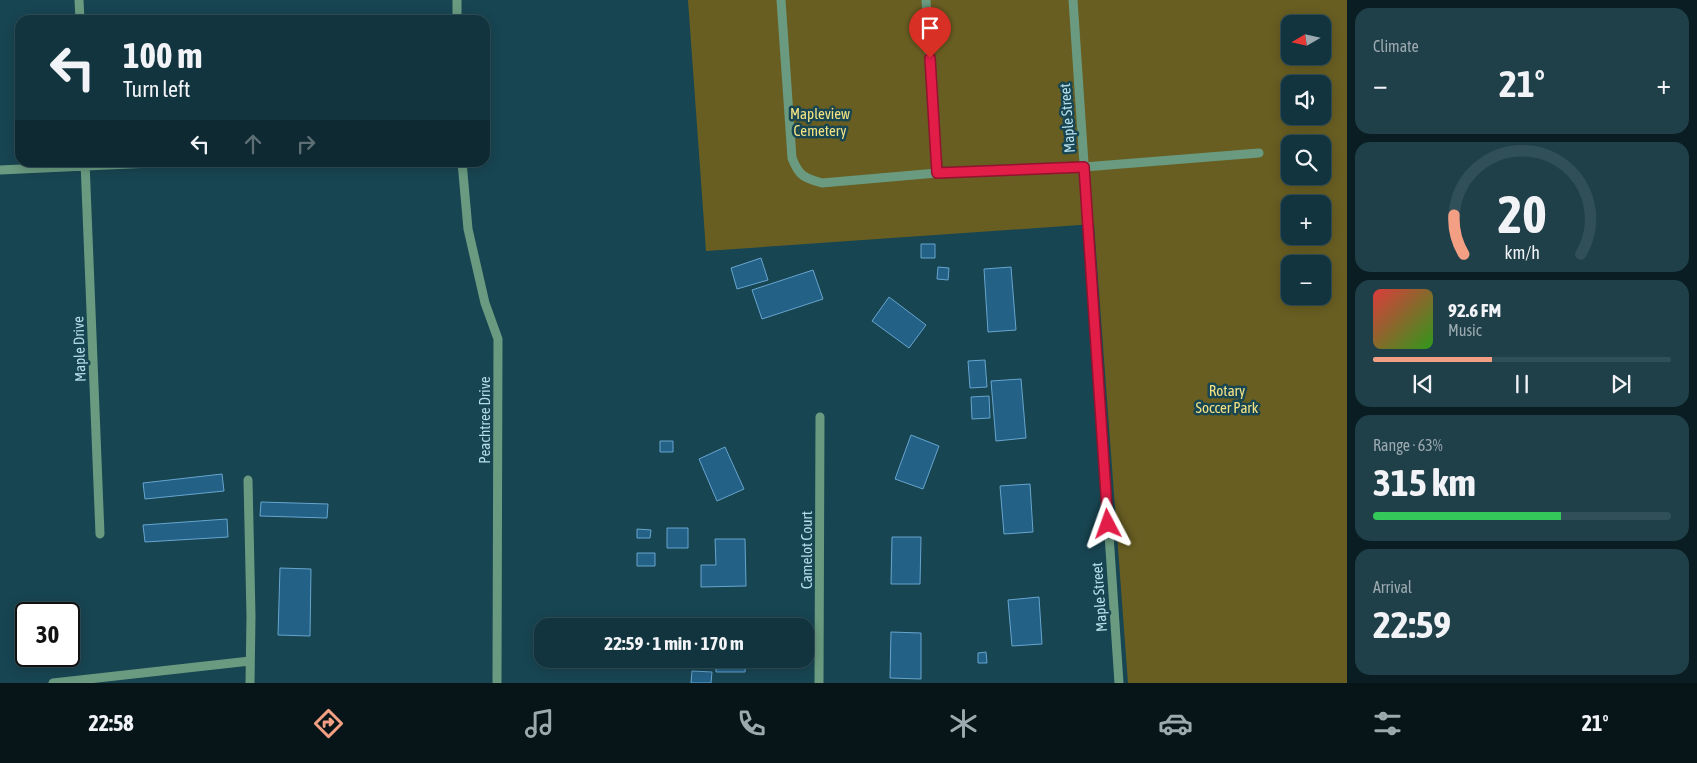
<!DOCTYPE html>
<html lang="en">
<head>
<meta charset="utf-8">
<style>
  :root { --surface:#12343e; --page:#1f3f49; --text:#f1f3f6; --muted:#9caab0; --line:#314f58; --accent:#f39f83 }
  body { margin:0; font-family:"Asap Condensed",sans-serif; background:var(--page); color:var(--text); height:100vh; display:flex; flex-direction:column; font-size:19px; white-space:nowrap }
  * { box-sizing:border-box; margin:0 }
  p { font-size:16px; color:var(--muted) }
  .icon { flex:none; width:28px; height:28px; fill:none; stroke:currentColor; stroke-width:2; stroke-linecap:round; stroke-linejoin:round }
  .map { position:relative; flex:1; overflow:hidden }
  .details { display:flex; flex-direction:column; gap:8px; padding:8px; background:#0a1d22; width:350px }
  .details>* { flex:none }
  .top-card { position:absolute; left:15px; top:15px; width:475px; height:152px; border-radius:15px; box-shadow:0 2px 12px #0003,0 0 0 1px var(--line); background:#12343e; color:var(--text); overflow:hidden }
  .needle { width:32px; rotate:261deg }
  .tools { position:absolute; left:1281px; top:15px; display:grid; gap:10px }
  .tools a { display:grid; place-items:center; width:50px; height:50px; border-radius:10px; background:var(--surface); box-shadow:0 2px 12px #0003,0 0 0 1px var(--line); font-size:25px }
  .speed { position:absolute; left:15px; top:602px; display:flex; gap:10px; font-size:25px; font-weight:700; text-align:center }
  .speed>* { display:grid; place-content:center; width:65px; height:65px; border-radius:50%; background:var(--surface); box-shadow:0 2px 12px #0003,0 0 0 1px var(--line); line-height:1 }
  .speed .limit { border:2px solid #111; border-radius:8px; background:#fff; color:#111 }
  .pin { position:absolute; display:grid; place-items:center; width:42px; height:42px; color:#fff; margin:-51px -21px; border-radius:50% 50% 50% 0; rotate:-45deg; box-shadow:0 0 5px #0007 }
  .pin .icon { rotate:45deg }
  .me { position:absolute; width:55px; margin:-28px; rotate:356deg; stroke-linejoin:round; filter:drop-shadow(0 0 4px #0008) }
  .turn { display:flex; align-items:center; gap:18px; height:105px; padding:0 25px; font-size:22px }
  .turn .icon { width:65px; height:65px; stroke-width:2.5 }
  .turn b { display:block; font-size:35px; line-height:42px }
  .lanes { display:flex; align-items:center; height:48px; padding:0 25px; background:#0003; justify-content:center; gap:25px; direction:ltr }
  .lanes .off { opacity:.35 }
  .big { font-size:38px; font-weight:700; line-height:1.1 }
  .details .widget { flex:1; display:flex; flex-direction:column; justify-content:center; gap:8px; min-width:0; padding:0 18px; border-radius:15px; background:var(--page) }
  .details .dial { align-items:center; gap:0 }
  .dial svg { height:130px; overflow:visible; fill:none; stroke:var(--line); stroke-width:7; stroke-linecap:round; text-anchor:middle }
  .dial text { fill:var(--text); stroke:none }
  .song { display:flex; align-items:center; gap:15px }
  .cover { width:60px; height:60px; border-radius:8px; background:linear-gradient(135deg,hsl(0 70% 55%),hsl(110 70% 35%)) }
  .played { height:5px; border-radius:2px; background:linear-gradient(90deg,var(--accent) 40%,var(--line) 40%) }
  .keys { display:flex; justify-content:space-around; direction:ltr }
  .heat { display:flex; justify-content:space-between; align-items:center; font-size:28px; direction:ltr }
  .charge { height:8px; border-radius:4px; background:linear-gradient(90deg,#34c759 63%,var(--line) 0) }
  .trip { position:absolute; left:534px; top:618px; width:280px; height:50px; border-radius:15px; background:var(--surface); box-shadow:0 2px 12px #0003,0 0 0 1px var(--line); font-weight:700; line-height:50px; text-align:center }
  .tab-bar { display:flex; height:80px; justify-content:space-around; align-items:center; background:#071519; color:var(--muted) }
  .tab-bar .icon { width:35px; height:35px }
  .tab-bar .selected { color:var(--accent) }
  .tab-bar b { font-size:22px; color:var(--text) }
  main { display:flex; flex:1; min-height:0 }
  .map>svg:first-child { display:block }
</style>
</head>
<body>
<main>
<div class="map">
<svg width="1347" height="683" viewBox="0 0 1347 683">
  <rect width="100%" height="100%" fill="#184552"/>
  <path fill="#685e22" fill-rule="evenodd" d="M688,0H1347V683H1128L1094,224L706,251ZM1290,24H1322V56H1290ZM1290,84H1322V116H1290ZM1290,144H1322V176H1290ZM1290,204H1322V236H1290ZM1290,264H1322V296H1290Z"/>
  <path fill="#246187" stroke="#67a5ce" d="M921,244H935V258H921Z
    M761,258L768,280L737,289L731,268Z
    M938,267L949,268L948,280L937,279Z
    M1011,267L1016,330L988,332L984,269Z
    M813,270L823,299L762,319L752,290Z
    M889,297L926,325L909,348L872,321Z
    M985,360L987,387L970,388L968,361Z
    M1021,379L1026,438L996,441L991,381Z
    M989,396L990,418L972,419L971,397Z
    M911,435L939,446L923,489L895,479Z
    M660,441H673V452H660Z
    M725,447L744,489L717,501L699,459Z
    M222,474L224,491L145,499L143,483Z
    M1030,484L1033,532L1004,534L1000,486Z
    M261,502L328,504L327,518L260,516Z
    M227,519L228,537L145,542L143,525Z
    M667,528H688V548H667Z
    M637,529L651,530L650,538H637Z
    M892,537H921L920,584H891Z
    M715,539H745L746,586L701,587V565H716Z
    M637,553H655V566H637Z
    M280,568L311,569L310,636L278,635Z
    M1039,597L1042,644L1012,646L1008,600Z
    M891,632L921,633V679L890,678Z
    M986,652L987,663H978V653Z
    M716,659H746L745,672H716Z
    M692,671L712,672L711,683H691Z"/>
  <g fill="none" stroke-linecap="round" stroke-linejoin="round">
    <path stroke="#6a9b80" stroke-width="9" d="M79,0L80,20
      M457,0V20
      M781,0L792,158C799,176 804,178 822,183L937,173L926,0
      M1073,0L1119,683
      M85,162L100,534
      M462,162L468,229L485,303L498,339L497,683
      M0,170L173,162
      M937,173L1084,167L1259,153
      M248,480L251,616L250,683
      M53,683L250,661
      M819,683L820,417"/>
  </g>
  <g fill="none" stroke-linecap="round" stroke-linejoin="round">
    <g stroke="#92132f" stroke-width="12">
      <path id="route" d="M930,58L937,173L1084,167L1108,524"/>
    </g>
    <use href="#route" stroke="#e11d48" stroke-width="9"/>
  </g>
  <g text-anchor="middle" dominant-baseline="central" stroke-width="5" stroke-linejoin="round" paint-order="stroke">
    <g font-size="15" fill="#f3e284" stroke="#184552">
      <text x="820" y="113">Mapleview<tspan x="820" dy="17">Cemetery</tspan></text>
      <text x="1227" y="390">Rotary<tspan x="1227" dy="17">Soccer Park</tspan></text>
    </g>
    <g font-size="15" fill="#b7deeb" stroke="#184552">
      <text transform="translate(1067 118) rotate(-94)">Maple Street</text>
      <text transform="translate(79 349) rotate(-92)">Maple Drive</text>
      <text transform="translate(484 420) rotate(-90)">Peachtree Drive</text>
      <text transform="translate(806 550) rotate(-90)">Camelot Court</text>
      <text transform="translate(1099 597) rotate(-94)">Maple Street</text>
    </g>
  </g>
</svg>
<div class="tools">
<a><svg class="needle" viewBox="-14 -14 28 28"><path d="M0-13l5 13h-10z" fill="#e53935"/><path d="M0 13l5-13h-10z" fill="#9caab0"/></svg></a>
<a><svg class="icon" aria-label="sound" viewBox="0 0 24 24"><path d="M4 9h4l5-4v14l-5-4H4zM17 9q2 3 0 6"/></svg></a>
<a><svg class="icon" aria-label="search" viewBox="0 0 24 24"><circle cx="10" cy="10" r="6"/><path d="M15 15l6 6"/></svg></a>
<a>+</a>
<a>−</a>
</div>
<div class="speed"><div class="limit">30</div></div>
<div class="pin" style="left:930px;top:58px;background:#d93025"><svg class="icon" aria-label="arrive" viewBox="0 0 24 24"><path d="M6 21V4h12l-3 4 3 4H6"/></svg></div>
<svg class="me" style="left:1108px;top:524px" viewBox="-20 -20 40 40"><path d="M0-17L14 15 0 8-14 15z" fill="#e11d48" stroke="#fff" stroke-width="4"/></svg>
<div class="trip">22:59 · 1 min · 170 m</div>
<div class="top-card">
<div class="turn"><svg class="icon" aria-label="left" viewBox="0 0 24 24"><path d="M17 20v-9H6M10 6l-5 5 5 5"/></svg><div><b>100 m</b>Turn left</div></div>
<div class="lanes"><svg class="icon" aria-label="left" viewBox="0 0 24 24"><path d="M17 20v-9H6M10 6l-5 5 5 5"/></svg><svg class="icon off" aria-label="ahead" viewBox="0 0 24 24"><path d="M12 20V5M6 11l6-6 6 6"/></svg><svg class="icon off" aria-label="right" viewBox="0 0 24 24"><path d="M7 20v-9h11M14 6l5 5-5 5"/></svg></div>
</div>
</div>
<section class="details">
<div class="widget"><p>Climate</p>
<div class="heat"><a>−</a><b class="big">21°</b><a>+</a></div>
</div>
<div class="widget dial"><svg viewBox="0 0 100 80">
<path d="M14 69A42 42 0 1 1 86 69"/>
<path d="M14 69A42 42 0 0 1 8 45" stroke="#f39f83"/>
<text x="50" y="56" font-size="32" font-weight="700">20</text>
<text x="50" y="72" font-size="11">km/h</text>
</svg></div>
<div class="widget">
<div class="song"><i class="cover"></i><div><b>92.6 FM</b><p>Music</p></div></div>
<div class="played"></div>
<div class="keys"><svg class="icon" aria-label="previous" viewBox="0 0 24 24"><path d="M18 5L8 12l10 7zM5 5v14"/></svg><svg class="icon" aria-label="pause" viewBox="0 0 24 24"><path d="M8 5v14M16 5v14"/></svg><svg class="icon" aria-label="next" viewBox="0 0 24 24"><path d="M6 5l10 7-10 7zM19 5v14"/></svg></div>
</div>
<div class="widget"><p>Range · 63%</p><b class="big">315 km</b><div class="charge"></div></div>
<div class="widget"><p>Arrival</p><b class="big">22:59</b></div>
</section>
</main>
<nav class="tab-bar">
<b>22:58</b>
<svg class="icon selected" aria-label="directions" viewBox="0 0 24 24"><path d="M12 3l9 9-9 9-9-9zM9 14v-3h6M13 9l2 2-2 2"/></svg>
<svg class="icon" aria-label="music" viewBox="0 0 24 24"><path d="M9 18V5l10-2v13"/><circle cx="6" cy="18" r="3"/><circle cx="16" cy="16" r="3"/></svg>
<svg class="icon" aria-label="phone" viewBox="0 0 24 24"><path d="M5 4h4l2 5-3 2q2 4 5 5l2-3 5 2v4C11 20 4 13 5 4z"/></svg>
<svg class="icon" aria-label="climate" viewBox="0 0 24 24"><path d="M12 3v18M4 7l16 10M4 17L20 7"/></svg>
<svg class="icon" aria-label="car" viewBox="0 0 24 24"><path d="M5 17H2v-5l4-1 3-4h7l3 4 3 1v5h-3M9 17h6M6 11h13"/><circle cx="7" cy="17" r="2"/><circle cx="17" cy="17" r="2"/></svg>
<svg class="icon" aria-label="filters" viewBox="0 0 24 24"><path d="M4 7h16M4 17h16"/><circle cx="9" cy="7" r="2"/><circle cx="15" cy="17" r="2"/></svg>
<b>21°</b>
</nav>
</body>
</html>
